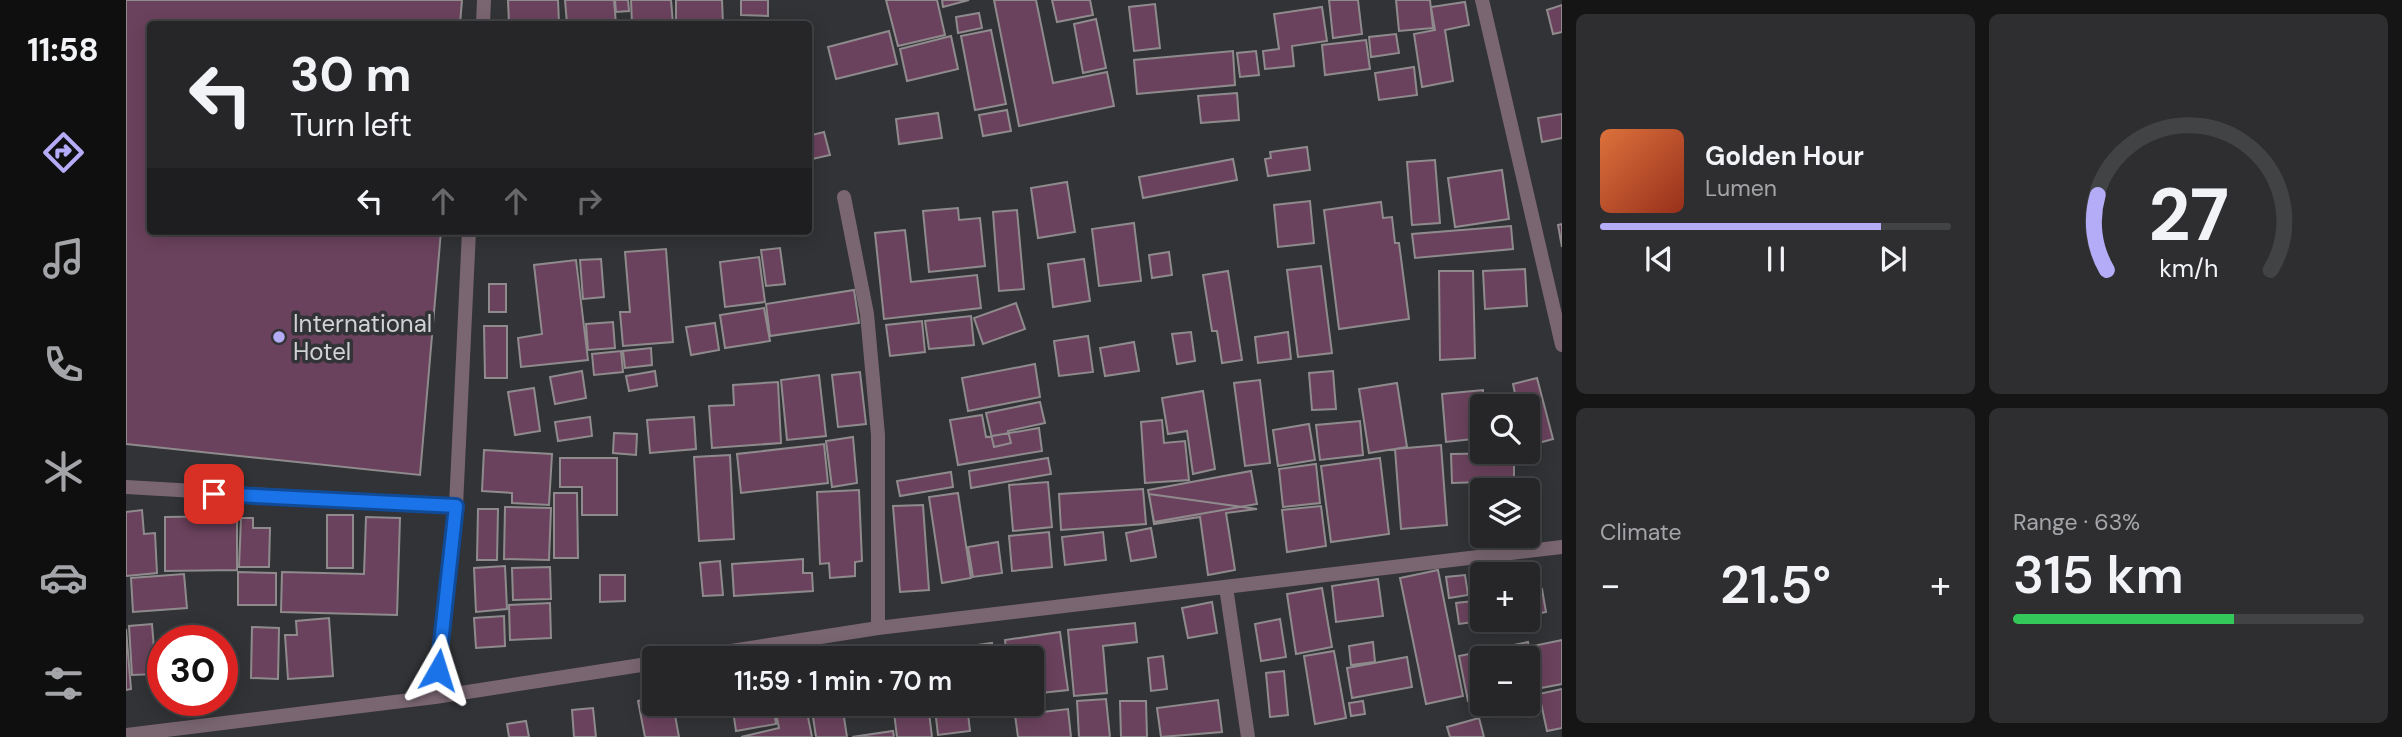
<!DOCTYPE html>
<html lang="en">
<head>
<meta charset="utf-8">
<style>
  :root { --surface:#262628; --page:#2e2e30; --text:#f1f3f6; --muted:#a4a5a8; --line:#424345; --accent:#b5acf8 }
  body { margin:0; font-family:"DM Sans",sans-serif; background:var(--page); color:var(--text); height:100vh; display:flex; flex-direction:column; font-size:26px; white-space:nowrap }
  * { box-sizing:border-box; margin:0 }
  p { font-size:23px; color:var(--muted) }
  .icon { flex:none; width:38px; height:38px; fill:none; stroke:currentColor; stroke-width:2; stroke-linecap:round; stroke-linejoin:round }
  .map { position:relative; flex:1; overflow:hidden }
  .sheet { display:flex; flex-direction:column; gap:14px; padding:14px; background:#151516; width:840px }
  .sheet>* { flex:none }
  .top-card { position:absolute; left:21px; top:21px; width:665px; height:214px; border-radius:7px; box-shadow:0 4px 18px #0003,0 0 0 2px var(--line); background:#262628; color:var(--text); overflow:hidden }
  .buttons { position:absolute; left:1344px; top:394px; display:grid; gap:14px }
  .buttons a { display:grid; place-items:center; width:70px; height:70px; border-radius:7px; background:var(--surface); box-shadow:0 4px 18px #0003,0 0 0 2px var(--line); font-size:35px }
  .speed { position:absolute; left:21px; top:625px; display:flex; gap:14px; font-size:35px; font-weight:700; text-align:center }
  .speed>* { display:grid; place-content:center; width:91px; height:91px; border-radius:50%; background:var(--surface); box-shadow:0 4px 18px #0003,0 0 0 2px var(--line); line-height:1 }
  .speed .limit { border:10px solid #d22; background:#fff; color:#111 }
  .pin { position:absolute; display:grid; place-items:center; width:60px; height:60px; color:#fff; margin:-30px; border-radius:14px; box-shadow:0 4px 10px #0006 }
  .me { position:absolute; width:77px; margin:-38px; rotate:6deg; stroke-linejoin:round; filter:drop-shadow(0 0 5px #0008) }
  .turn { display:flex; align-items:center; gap:24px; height:147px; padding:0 28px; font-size:32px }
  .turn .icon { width:91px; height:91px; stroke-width:2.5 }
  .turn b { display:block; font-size:49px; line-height:60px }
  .lanes { display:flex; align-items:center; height:66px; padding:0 28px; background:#0003; justify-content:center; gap:35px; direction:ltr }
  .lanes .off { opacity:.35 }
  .big { font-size:52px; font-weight:600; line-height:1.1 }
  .sheet .widget { flex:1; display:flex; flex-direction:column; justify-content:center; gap:10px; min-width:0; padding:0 24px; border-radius:10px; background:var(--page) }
  .sheet .dial { align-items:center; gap:0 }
  .dial svg { height:182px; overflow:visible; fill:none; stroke:var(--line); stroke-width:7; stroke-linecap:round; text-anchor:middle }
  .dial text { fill:var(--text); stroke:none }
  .song { display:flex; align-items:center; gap:21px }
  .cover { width:84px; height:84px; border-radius:10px; background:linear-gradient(135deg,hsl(20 70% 55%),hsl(10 70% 35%)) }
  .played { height:7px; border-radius:4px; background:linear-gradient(90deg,var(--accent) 80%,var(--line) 80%) }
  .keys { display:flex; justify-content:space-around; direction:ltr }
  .heat { display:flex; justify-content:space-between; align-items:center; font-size:38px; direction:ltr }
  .charge { height:10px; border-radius:5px; background:linear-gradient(90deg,#34c759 63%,var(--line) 0) }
  .sheet .tiles { flex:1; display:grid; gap:14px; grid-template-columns:repeat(2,1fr) }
  .trip { position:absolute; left:516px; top:646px; width:402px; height:70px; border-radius:7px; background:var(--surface); box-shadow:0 4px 18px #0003,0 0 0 2px var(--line); font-weight:600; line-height:70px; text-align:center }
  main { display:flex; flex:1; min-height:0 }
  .tab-bar { display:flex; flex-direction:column; width:126px; justify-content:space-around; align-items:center; background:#0f0f10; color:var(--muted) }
  .tab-bar .icon { width:49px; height:49px }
  .tab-bar .on { color:var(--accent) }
  .tab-bar b { font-size:32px; color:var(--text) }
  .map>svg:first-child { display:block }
</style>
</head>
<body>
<main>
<nav class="tab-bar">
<b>11:58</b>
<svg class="icon on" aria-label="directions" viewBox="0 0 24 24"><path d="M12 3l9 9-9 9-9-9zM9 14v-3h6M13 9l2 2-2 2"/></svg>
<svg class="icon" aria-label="music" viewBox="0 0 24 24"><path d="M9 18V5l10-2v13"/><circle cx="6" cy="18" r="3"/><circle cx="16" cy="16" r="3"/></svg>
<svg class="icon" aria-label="phone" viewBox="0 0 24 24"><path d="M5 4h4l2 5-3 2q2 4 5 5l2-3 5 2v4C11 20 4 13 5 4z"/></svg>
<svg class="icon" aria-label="climate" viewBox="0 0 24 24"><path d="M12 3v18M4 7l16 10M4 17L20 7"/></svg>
<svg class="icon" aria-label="car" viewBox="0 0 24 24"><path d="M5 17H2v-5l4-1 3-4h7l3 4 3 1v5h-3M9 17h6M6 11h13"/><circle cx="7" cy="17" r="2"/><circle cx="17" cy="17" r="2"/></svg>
<svg class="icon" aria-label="filters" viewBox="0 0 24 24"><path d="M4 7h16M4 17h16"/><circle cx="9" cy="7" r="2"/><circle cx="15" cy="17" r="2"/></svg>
</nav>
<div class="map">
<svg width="1436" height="737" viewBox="0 0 1436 737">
  <rect width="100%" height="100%" fill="#323336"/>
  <path fill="#6b425d" stroke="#8f8b8d" stroke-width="2" d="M0,0H336L334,24H24V231H315L294,475L0,444Z
    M382,0H432L433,23L383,24Z
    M439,0H488L490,24H441Z
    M489,0H502L503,11L490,12Z
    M505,0H545L547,24H506Z
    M550,0H596L597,24H550Z
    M615,0H642V16L615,15Z
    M760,0H811L819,35L772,46Z
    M816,0H843L817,7Z
    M868,0H910L927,83L981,72L988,106L893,126Z
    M926,0H964L967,15L931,22Z
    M1203,0H1232L1236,34L1207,38Z
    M1270,0H1304L1307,28L1273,31Z
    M1339,2L1343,25L1319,30L1327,81L1296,87L1288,34L1309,30L1305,7Z
    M1029,4L1034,48L1008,51L1003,7Z
    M1436,5V32L1427,34L1421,10Z
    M1196,7L1201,41L1166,46L1168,66L1139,69L1137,51L1153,49L1148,14Z
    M853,13L856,28L832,33L830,17Z
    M970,19L980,68L957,73L948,24Z
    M865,30L880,104L849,110L835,36Z
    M763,31L771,64L710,79L702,47Z
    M1270,34L1273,53L1245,57L1243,37Z
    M825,36L832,69L781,81L774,49Z
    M1240,40L1244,69L1199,75L1196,45Z
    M1107,51L1109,85L1011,94L1008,60Z
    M1130,51L1133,75L1114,77L1111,53Z
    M1288,67L1291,95L1253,100L1249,73Z
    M1111,93L1113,120L1075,123L1072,96Z
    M881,110L885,131L857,136L853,115Z
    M812,113L816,138L773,144L770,119Z
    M1436,114V138L1416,142L1412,118Z
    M698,132L704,155L682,160V136Z
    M1181,147L1184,170L1142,176L1139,159L1145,158L1144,152Z
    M1107,159L1111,180L1017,198L1013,177Z
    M1309,160L1314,223L1286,225L1281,162Z
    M1376,170L1383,219L1329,227L1322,178Z
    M941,182L949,232L912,238L905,188Z
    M1184,201L1188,243L1152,247L1148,205Z
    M1255,202L1257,218L1266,217L1269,243H1273L1283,319L1213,329L1198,210Z
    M832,208L833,220L854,218L859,266L803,272L797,211Z
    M891,210L898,289L873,291L867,212Z
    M1008,223L1015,281L973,286L966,229Z
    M1436,224V247L1432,225Z
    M1385,226L1387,249L1289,258L1286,234Z
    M779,230L785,282L851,275L855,308L758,319L749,233Z
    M654,248L659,284L640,286L635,250Z
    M540,249L547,342L497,346L494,312H504L499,252Z
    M1043,252L1046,275L1026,278L1023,255Z
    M633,257L639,302L599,307L594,262Z
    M475,259L478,297L457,299L454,260Z
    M958,259L964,301L927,307L922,264Z
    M450,260L462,360L395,367L392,338L416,334L408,265Z
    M1195,266L1206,353L1172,357L1161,270Z
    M1399,269L1401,306L1359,309L1357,271Z
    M1102,271L1116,360L1096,363L1091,331H1086L1077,275Z
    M1313,271H1347L1349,358L1314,360Z
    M363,284H380V312H363Z
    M728,290L733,323L644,336L640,304Z
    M890,303L899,329L857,344L848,318Z
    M638,308L644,341L599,348L594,315Z
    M845,316L848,345L803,349L799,321Z
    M796,321L799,352L764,356L760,325Z
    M487,322L489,348L462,350L460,324Z
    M589,323L593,350L565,355L560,327Z
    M358,326H381V378H359Z
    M1065,332L1069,361L1051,364L1046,334Z
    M1162,332L1165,359L1132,363L1129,337Z
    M962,336L967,372L933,376L928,341Z
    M1008,342L1013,371L979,376L974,348Z
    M525,348L526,365L499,368L497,351Z
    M495,351L497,372L468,375L466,354Z
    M909,364L914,397L842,411L836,378Z
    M456,371L460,398L429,404L424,377Z
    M529,371L531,386L503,391L500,376Z
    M1207,371L1210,409L1186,410L1183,373Z
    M734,372L740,424L712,427L706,375Z
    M693,375L700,436L661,440L655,380Z
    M1411,378L1427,439L1402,446V406H1382L1391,403L1387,384Z
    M1134,380L1144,463L1119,466L1108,383Z
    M652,382L655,443L586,448L583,406L608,405L607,385Z
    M1271,383L1281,447L1243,453L1233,389Z
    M408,388L414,431L389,435L382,392Z
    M1357,390L1356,438L1320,442L1316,394Z
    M1077,391L1089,469L1067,474L1061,431L1042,434L1036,398Z
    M914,402L919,423L882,431L885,443L868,447L860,413Z
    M856,415L860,437L913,428L916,451L832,465L824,420Z
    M464,417L466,436L432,441L429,422Z
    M568,417L570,449L524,453L521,420Z
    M1036,420L1038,443L1059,441L1063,480L1019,483L1015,422Z
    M1234,421L1237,455L1194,460L1190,425Z
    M1183,424L1189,460L1152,466L1147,430Z
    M488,433L511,434L510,455L487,453Z
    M727,437L731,483L706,487L700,441Z
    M698,444L702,483L615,493L611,454Z
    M1315,445L1321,525L1275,529L1269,449Z
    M358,450L426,454L423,505L386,503V493L356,491Z
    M1388,453V481L1326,483L1325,454Z
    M604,455L608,539L573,541L568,457Z
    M434,458H491V515H456V487H434Z
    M922,458L925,474L845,488L843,471Z
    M1254,458L1263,534L1205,542L1195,466Z
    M1190,464L1194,503L1157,507L1153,469Z
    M1125,471L1131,504L1028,522L1022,490Z
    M825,472L827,487L774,496L771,481Z
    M922,482L926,527L887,531L883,485Z
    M1017,489L1020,524L935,530L933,494Z
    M733,490L736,561L729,562V576L704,578L703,563L694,564L691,492Z
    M428,493H451L452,558H428Z
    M832,493L845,578L816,583L803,497Z
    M1023,494L1131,509L1100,513L1109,570L1082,575L1074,517L1028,524Z
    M797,505L803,590L774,592L767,506Z
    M1195,506L1200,546L1161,552L1156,510Z
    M379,507L425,508L423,560L378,559Z
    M352,509H372L371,560H351Z
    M16,510L18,534L29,533L31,573L0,576V512Z
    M201,515H227V568H201Z
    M111,516V570L39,571V517Z
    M240,517L274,518L271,615L155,612L156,572L238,574Z
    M115,518H127V528H144L143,567H113Z
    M1025,528L1030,557L1005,561L1000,533Z
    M923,532L926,567L886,571L883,536Z
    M977,532L980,560L939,565L936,537Z
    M872,542L876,573L847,577L842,547Z
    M677,559V573H686L687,591L608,596L606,564Z
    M594,561L597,595L577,596L574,563Z
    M379,566L381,609L350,612L348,568Z
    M424,567L425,599L387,600L386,568Z
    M1312,570L1337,696L1300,704L1274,578Z
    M112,572L150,573V605H112Z
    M58,574L61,608L7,612L5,578Z
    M474,575H499V601L474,602Z
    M1339,575L1342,595L1323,598L1320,577Z
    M1252,579L1257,616L1210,622L1206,586Z
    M1196,588L1206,647L1170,654L1161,594Z
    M1416,589L1420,612L1402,616V591Z
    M1356,600V620H1363L1333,624L1330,603Z
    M1086,602L1091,633L1062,638L1056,608Z
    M424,603L425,638L384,640L383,605Z
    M378,616L379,646L350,648L348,618Z
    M203,618L207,676L162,679L159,635H171L170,621Z
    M1154,619L1160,657L1135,661L1129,624Z
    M1009,623L1011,642L977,646L981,693L948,696L942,630Z
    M26,624L30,674L6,675L3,626Z
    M126,627L153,628L152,679L125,678Z
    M0,629L5,689L0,690Z
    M934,632L942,690L906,694V658H881L879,640Z
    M1436,640V684L1415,688L1407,646Z
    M1247,642L1249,662L1225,665L1223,646Z
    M1402,642L1411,686L1402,688V658H1356V698L1342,701L1333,656Z
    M866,643L868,658H832L830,648Z
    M1208,651L1220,718L1189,724L1178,656Z
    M1037,656L1041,689L1025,691L1022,658Z
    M1281,657L1286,687L1226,698L1221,668Z
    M1158,671L1162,715L1144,717L1140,673Z
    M1436,689V728L1421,731L1413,694Z
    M528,697V704H547L553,737H519L512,701Z
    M980,699L984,737H953L951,701Z
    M1092,700L1096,732L1035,737L1031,708Z
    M994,701H1020L1021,737H995Z
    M1237,701L1239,714L1225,716L1223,703Z
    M606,704H647L650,724L610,731Z
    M685,704H716L721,737H690Z
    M767,704H802L806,737H771Z
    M841,705L844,731L812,735L809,709Z
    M680,707L686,737H615L653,728L650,713Z
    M467,708L470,737H448L446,710Z
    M942,709L945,737H892L889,715Z
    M1353,718L1358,737H1324L1321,727Z
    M400,721L403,737H383L381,724Z
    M767,731L768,737H726Z"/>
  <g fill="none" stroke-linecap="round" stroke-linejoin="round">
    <path stroke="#7a6671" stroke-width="14" d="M1356,0L1436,345
      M357,24L358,0
      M718,197L741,314L752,435V628
      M0,487L330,506
      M1100,587L1122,737
      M560,658L752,628L1436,547
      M309,697L330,506L343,231
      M0,735L309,697L528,663"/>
  </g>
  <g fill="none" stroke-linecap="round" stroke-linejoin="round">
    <g stroke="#114b97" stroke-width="18">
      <path id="route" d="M88,494L330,506L312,670"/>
    </g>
    <use href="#route" stroke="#1a73e8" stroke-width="12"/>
  </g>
  <circle fill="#b5acf8" stroke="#323336" stroke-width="2.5" cx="153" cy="337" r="7"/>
  <g text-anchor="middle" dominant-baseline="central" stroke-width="7" stroke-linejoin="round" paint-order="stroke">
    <g font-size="24" fill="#d1d2d4" stroke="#323336" text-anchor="start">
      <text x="167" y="323">International<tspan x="167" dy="28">Hotel</tspan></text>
    </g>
  </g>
</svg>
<div class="buttons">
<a><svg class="icon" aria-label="search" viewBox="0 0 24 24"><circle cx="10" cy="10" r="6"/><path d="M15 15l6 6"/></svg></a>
<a><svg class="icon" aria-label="layers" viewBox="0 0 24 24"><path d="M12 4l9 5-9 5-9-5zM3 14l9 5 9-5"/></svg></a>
<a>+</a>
<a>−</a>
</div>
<div class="speed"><div class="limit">30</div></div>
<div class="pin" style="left:88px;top:494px;background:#d93025"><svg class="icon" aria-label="arrive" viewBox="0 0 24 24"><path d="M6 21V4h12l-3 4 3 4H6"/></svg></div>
<svg class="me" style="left:312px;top:670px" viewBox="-20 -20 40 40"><path d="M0-17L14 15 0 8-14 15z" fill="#1a73e8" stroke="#fff" stroke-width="4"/></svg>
<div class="trip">11:59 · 1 min · 70 m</div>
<div class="top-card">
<div class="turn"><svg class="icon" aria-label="left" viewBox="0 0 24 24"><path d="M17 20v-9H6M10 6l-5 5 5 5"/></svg><div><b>30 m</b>Turn left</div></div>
<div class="lanes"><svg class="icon" aria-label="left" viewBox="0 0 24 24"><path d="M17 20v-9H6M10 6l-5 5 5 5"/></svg><svg class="icon off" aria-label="ahead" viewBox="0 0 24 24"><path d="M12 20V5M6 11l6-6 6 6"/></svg><svg class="icon off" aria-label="ahead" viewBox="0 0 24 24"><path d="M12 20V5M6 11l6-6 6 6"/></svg><svg class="icon off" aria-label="right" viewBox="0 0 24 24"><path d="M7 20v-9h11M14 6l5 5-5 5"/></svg></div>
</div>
</div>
<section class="sheet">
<div class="tiles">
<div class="widget">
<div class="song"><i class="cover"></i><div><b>Golden Hour</b><p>Lumen</p></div></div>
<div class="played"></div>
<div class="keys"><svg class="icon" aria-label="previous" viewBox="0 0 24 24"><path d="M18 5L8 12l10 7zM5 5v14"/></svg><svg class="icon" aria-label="pause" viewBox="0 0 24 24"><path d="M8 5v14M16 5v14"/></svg><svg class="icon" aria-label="next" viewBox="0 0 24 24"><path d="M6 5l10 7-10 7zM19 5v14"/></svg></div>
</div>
<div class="widget dial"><svg viewBox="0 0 100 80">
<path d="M14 69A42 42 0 1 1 86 69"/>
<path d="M14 69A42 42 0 0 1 10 36" stroke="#b5acf8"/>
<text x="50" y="56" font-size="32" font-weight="700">27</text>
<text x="50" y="72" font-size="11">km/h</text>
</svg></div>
<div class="widget"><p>Climate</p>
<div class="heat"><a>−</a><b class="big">21.5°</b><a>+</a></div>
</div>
<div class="widget"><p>Range · 63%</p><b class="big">315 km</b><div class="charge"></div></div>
</div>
</section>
</main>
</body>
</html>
